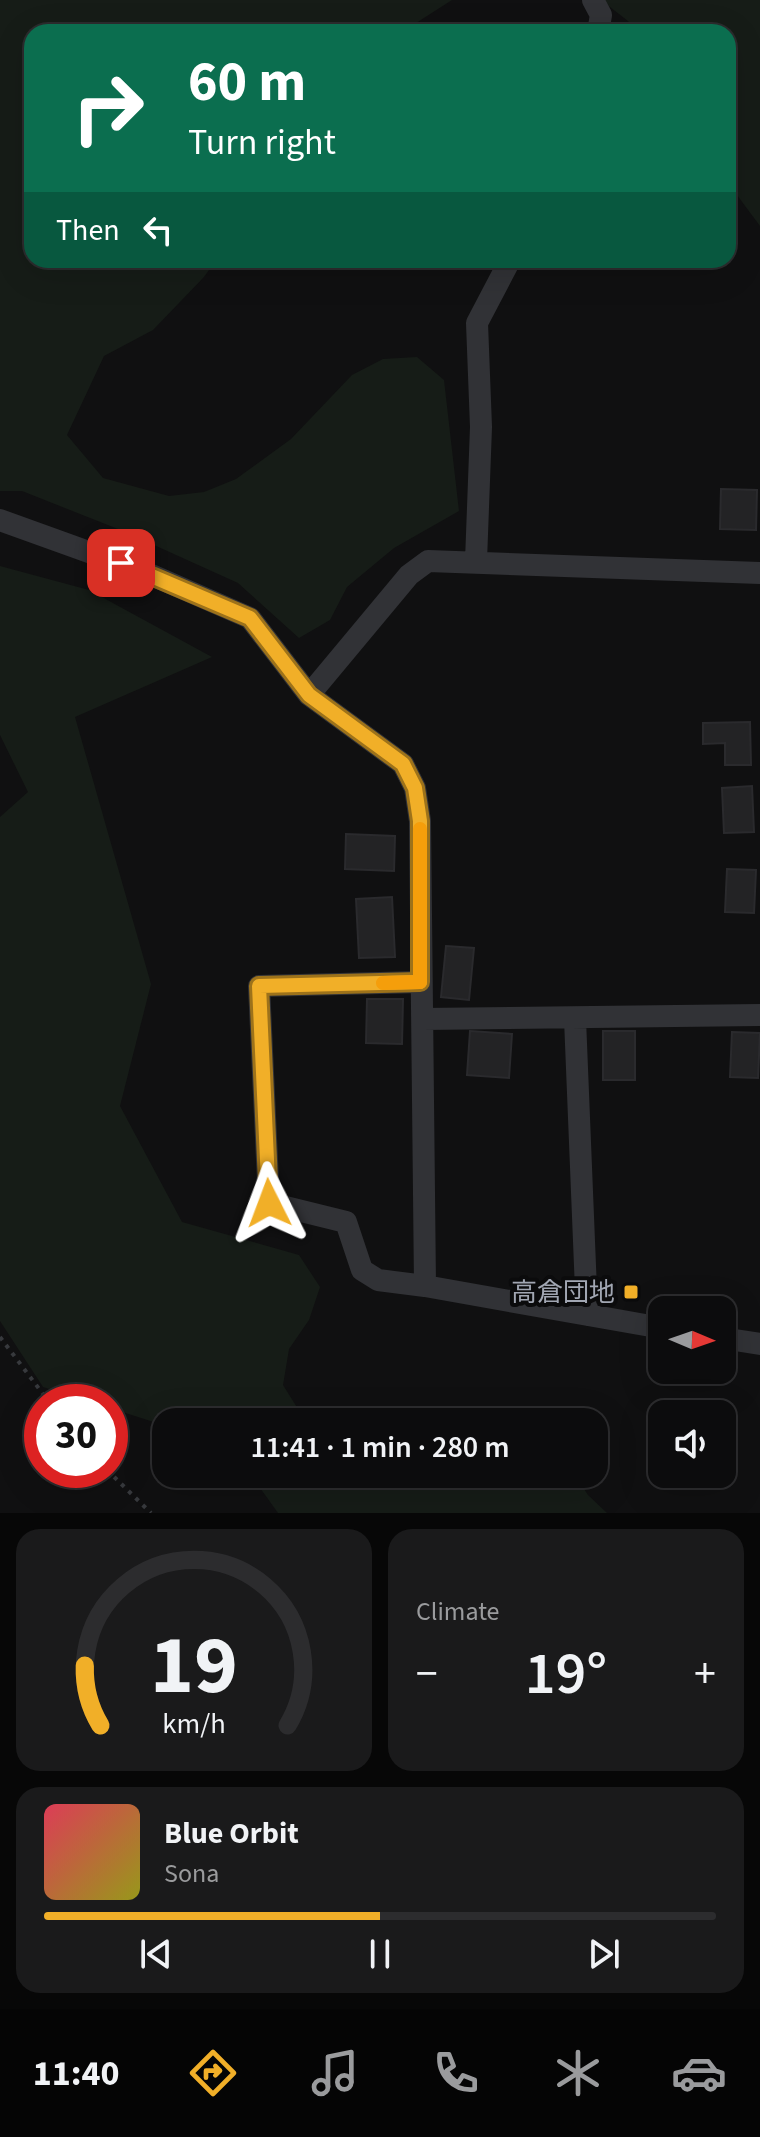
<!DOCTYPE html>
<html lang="en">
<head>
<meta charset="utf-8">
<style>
  :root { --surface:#0c0c0d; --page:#1a1a1b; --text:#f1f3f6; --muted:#9a9b9d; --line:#2c2c2e; --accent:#f1af28 }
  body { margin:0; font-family:"Source Sans 3","Noto Sans JP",sans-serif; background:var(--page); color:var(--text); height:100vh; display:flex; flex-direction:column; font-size:30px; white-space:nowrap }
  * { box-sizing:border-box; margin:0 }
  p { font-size:26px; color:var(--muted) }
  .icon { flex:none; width:44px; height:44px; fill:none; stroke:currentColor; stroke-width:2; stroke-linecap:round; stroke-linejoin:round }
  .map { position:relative; height:1513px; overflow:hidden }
  .sheet { display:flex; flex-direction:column; gap:16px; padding:16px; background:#070707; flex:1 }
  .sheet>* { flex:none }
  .banner { position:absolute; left:24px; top:24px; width:712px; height:244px; border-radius:24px; box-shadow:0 8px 32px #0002,0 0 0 2px var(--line); background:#0b6e4f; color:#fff; overflow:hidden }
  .needle { width:52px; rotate:92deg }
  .controls { position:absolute; left:648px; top:1296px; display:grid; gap:16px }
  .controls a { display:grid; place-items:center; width:88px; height:88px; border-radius:16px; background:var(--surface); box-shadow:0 8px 32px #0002,0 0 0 2px var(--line); font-size:40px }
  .speed { position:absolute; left:24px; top:1384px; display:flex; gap:16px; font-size:40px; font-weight:700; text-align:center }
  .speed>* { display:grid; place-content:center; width:104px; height:104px; border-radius:50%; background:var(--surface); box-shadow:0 8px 32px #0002,0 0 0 2px var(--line); line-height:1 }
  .speed .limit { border:12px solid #d22; background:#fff; color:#111 }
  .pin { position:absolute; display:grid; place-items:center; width:68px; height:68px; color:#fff; margin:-34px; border-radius:16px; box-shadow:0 4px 12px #0006 }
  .me { position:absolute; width:88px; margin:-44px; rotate:357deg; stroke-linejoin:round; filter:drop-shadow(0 0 6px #0008) }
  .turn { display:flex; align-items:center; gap:28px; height:168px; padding:0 32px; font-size:36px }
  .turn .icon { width:104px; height:104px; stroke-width:2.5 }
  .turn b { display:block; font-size:56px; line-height:68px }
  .then { display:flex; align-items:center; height:76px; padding:0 32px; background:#0003; gap:16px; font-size:30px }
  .big { font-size:60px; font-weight:600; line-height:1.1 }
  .sheet .widget { flex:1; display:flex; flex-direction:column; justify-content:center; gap:12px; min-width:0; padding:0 28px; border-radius:24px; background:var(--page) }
  .sheet .dial { align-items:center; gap:0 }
  .dial svg { height:208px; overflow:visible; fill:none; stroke:var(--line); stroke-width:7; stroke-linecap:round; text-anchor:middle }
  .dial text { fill:var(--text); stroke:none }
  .song { display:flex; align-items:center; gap:24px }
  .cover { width:96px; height:96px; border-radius:12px; background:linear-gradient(135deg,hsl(350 70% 55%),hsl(60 70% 35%)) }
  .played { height:8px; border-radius:4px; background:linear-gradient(90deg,var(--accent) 50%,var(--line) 50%) }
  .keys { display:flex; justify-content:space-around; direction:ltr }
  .heat { display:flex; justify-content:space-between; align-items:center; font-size:44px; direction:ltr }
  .sheet .tiles { flex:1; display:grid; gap:16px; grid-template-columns:1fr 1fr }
  .widget:last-child { grid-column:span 2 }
  .trip { position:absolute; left:152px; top:1408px; width:456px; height:80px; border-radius:24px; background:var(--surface); box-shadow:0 8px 32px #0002,0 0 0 2px var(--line); font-weight:600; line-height:80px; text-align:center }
  .tab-bar { display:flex; height:128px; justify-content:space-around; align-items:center; background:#050505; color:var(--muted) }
  .tab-bar .icon { width:56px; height:56px }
  .tab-bar .current { color:var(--accent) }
  .tab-bar b { font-size:36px; color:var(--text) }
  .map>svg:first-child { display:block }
</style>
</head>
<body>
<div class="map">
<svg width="760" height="1513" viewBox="0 0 760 1513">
  <rect width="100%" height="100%" fill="#101011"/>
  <path fill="#161c17" d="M0,0H452L402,32H32V260H216L204,277L153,330L104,356L67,435L103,478L169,496L204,492L236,479L291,439L352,375L383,359L417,357L444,380L459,511L394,548L347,587L330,620L299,638L238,583L123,531L22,491H0Z
    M601,0H760V226L731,187L728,178V32H637L628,21Z
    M0,566L89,590L212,657L75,717L151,984L120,1106L182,1222L299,1255L320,1287L309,1320L289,1349L283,1385L303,1417L505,1416L518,1422H166V1426L110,1408V1402H91L43,1387L0,1321V817L28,792L0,735Z
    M250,1474H574L588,1495L607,1513H278Z"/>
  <path fill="#232325" stroke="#2a2a2d" stroke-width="2" d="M721,489L757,490L756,530L720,529Z
    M750,722L751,765H725V743L703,744V723Z
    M752,786L754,832L724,833L722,788Z
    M346,834L395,836L394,871L345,869Z
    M727,869L756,870L754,913L725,912Z
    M392,897L395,957L359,958L356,899Z
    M446,946L474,948L469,1000L441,997Z
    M367,999H403L402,1044L366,1043Z
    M470,1031L512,1034L509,1078L467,1075Z
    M603,1031H635V1080H603Z
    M732,1032L760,1033L758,1078L730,1077Z"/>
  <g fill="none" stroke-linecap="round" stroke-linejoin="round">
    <path stroke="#37393d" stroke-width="4" stroke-dasharray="4 6" stroke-linecap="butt" d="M0,1337L49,1402
      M107,1470L151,1513"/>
    <path stroke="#313236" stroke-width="22" d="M593,0L601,15L598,32
      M0,520L147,573L250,618L309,695L403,764L415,788L420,821L425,1286L662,1328
      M476,561L481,427L477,323L510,260
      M309,695L409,575L428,561L760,573
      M420,982L259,986L269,1203L346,1222L362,1270L378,1280L425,1286
      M423,1019L760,1015
      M575,1019L587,1315
      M722,1338L760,1344"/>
  </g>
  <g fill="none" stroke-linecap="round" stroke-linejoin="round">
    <g stroke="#9d721a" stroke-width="20">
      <path id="route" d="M121,563L250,618L309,695L403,764L415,788L420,821V982L259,986L269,1203"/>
    </g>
    <use href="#route" stroke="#f1af28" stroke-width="14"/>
    <path stroke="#f59e0b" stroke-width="14" d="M383,983L420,982V829"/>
  </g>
  <rect fill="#f1af28" stroke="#0b0b0c" stroke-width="3" x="623" y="1284" width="16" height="16" rx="4"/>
  <g text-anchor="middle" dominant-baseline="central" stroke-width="8" stroke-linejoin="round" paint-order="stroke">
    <g font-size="26" fill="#a1a6b2" stroke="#0b0b0c" text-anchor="end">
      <text x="615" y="1292">高倉団地</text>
    </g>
  </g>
</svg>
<div class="controls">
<a><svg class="needle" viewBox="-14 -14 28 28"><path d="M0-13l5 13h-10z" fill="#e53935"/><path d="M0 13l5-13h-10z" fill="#9a9b9d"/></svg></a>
<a><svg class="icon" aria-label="sound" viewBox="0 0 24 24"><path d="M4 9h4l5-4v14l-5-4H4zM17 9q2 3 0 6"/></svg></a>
</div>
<div class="speed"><div class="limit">30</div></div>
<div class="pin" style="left:121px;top:563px;background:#d93025"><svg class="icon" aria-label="arrive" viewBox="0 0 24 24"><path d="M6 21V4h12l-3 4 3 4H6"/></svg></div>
<svg class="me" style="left:269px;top:1203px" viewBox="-20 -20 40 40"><path d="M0-17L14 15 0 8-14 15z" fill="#f1af28" stroke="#fff" stroke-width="4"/></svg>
<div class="trip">11:41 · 1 min · 280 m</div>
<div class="banner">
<div class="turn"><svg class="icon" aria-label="right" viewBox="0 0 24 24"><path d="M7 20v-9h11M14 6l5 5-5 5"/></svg><div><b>60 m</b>Turn right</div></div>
<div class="then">Then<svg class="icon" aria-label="left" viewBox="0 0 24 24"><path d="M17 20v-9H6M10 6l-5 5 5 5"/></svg></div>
</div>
</div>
<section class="sheet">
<div class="tiles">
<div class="widget dial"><svg viewBox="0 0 100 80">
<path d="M14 69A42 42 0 1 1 86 69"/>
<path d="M14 69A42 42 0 0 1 8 46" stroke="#f1af28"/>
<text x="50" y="56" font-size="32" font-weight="700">19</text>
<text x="50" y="72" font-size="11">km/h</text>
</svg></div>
<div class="widget"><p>Climate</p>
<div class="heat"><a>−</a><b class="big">19°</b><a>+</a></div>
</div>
<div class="widget">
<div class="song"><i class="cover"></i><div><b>Blue Orbit</b><p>Sona</p></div></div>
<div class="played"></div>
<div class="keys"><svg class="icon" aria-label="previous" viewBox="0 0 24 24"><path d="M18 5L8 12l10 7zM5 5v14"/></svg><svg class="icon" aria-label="pause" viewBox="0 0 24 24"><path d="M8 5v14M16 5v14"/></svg><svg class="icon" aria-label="next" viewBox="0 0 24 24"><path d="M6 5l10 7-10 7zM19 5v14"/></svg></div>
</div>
</div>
</section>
<nav class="tab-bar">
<b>11:40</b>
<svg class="icon current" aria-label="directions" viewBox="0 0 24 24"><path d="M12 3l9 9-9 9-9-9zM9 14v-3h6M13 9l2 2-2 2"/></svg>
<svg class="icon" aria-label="music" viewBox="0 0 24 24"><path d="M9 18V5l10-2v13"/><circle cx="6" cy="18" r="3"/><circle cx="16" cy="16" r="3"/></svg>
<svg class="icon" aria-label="phone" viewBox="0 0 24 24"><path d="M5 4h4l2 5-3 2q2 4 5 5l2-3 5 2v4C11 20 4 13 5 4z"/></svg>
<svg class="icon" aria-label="climate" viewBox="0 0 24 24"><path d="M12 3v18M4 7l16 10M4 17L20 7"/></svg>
<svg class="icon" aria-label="car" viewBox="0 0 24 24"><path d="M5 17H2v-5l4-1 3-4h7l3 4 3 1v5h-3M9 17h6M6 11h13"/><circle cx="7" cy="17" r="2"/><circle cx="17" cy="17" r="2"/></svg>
</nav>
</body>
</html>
